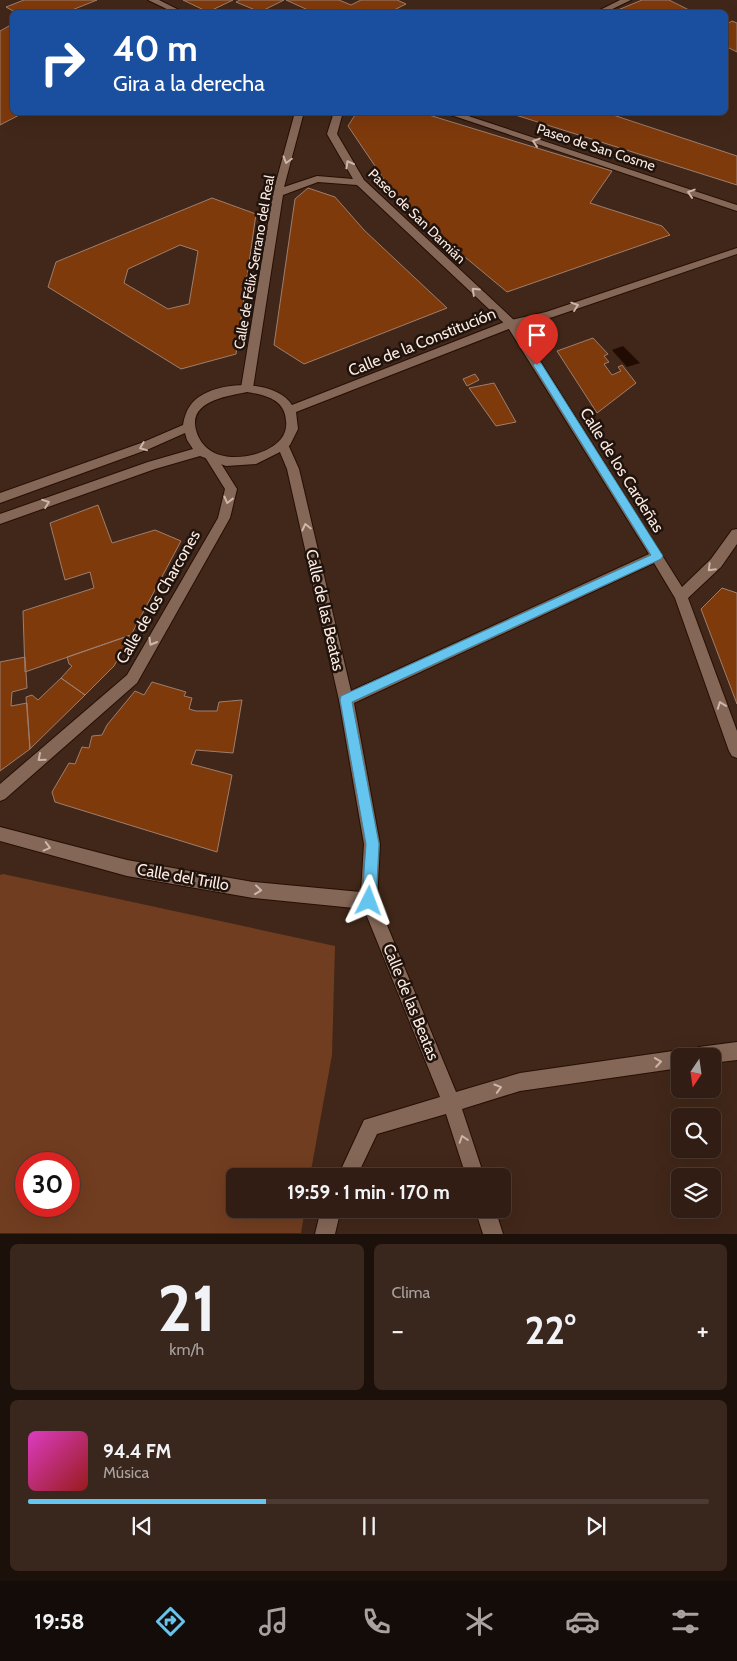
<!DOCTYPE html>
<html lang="es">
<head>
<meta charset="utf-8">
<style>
  :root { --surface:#311d13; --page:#39261c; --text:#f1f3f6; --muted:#a8a2a0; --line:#4c3b33; --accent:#65c5ee }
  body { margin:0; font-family:Cabin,sans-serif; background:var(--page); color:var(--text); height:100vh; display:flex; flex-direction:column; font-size:19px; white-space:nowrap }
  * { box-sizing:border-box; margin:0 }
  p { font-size:16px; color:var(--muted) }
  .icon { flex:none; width:28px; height:28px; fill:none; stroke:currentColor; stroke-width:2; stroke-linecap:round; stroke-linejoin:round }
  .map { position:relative; height:1234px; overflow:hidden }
  .details { display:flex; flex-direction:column; gap:10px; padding:10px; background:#1b100a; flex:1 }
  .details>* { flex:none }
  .banner { position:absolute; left:10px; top:10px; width:718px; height:105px; border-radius:8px; box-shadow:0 5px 20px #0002,0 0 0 1px var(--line); background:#1a4fa0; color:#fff; overflow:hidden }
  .needle { width:32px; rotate:193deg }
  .buttons { position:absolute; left:671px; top:1048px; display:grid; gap:10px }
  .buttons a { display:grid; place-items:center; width:50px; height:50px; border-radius:8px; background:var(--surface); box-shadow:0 5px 20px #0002,0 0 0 1px var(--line); font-size:25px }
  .speed { position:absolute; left:15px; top:1152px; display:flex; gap:10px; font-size:25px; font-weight:700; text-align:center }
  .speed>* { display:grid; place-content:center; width:65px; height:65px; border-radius:50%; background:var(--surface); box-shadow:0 5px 20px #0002,0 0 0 1px var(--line); line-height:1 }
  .speed .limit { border:8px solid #d22; background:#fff; color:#111 }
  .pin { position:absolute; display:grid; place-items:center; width:42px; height:42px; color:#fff; margin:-51px -21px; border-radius:50% 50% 50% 0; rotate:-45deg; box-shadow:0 0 5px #0007 }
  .pin .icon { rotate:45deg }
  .me { position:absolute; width:55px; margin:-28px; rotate:3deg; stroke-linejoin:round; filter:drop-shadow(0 0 4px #0008) }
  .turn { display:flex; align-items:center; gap:18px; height:105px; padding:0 20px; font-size:22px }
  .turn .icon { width:65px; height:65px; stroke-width:2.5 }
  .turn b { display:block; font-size:35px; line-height:42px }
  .big { font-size:38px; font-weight:800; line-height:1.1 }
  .details .widget { flex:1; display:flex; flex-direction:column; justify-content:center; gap:8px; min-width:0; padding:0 18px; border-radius:8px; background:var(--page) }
  .details .dial { align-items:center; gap:0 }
  .dial b { font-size:65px; line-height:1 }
  .song { display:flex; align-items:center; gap:15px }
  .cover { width:60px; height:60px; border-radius:8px; background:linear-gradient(135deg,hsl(310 70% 55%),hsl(0 70% 35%)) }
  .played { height:5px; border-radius:2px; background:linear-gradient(90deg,var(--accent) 35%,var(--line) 35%) }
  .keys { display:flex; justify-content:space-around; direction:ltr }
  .heat { display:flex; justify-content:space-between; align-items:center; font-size:28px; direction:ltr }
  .details .tiles { flex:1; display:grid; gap:10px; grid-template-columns:1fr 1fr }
  .widget:last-child { grid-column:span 2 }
  .trip { position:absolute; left:226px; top:1168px; width:285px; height:50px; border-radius:8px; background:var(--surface); box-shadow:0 5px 20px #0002,0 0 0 1px var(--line); font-weight:800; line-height:50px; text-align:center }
  .menu { display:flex; height:80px; justify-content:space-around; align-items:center; background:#140c08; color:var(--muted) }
  .menu .icon { width:35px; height:35px }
  .menu .current { color:var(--accent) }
  .menu b { font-size:22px; color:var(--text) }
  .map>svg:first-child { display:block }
</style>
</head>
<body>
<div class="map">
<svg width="737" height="1234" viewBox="0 0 737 1234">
  <rect width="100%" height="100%" fill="#412719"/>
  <path fill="#713d20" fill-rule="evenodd" d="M3,874L335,946L332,1055L310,1176H235V1209H305L301,1233H0V875ZM26,1164H69V1206H26Z"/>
  <path fill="#210b02" d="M623,346L640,363L627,367L612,350Z"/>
  <path fill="#7f3a0c" stroke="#9d7e6e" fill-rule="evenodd" d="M24,0H97L67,12H15L6,7Z
    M183,0H233L208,12Z
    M240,0H284L260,12L236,2Z
    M286,0H339L351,5L361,0H397L406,4L390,12H302L308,10Z
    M642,0H669L693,12H613Z
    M732,21L737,23V52L725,46V25Z
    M9,26L12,28V112H25L0,125V31Z
    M361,112H419L612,171L590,203L662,226L670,235L507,292L400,203L348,126L355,115Z
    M506,112H604L737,156V185Z
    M308,188L335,197L364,230L447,308L304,364L274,345L295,199Z
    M212,198L256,214L236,354L181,369L48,287L56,262ZM180,245L198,251L189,304L168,309L124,283L128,269Z
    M593,338L608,354L604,356L609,362L604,364L612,375L621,371L618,367L622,365L636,383L597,413L557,351Z
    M475,374L479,380L467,386L463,379Z
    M494,383L516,422L496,426L469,388Z
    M98,505L112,543L155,530L181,541L131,635L25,672L23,611L94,588L90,572L65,580L50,523Z
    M722,588L737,593V704L701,609Z
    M131,635L114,666L85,695L61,678L72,666L69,664L67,657Z
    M25,657L27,688L12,692L11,706L27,703L30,749L0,771V662Z
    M61,678L85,695L30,749L26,697L32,695L38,700Z
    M152,682L186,692L184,696L192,698L189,709L196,711H217L219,702L242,700L233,753L196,750L191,764L232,775L217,852L55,802L52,792L69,763L75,764L82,747L89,748L92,736L102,735L107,725L135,691L144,695Z"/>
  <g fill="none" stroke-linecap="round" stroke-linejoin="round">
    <g stroke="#260f03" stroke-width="2">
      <path id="minor" d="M148,0H159L183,12H173Z
        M620,0H631L606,12H596Z
        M295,112H304L284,187L317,176L353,179L327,134L334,112H343L337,134L364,180L515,321L682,587L711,559L732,530L737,529V544L721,567L688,598L737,731V758L732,756L729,751L675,598L654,563L354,703L380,844L377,901L456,1092L520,1073L680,1050L686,1053L688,1056H680V1068L520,1091L462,1109L484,1176H466L446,1114L377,1134L357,1176H338L364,1120L440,1097L364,909L253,898L127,876L0,841V827L127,860L253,882L361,892L364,844L339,700L287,469L277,445L279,442H287L299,469L351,691L649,554L507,326L357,185L318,182L283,195L253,388L247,392L243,391L241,388L273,193Z
        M442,112H456L737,205V211Z
        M211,453L215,454L237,489L230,518L137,683L5,799L0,801V784L127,675L218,518L225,489L205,457Z
        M737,1042V1060L712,1063V1056H690L693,1050L699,1047Z
        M321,1209H341L335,1234H315Z
        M475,1209H495L503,1234H483Z"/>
    </g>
    <g stroke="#260f03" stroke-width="2">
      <path id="tertiary" d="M737,248V254L553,317L514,327L296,412L298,429L290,445L284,450L256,464L226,466L200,456L155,469L0,524V514L148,462L193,449L187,440L185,433L149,449L0,503V493L141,443L183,425C184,419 186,411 190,406C207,380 274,377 292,405L507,321L546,312ZM247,392C265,395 285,399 286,421C287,427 285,434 281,439C267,456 230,463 211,451C203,446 198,438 196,430C188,401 228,396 247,392Z"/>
    </g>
    <use href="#minor" fill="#856757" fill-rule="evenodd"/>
    <use href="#tertiary" fill="#856757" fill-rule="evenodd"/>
  </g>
  <defs><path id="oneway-chevron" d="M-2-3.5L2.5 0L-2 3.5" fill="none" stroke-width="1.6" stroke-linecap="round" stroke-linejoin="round" transform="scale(1.25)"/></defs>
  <g stroke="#cdb6aa">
    <use href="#oneway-chevron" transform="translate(536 142) rotate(-162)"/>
    <use href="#oneway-chevron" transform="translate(287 160) rotate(106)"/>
    <use href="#oneway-chevron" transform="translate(349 164) rotate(-119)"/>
    <use href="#oneway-chevron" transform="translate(691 193) rotate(-162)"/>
    <use href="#oneway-chevron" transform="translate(475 291) rotate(-137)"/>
    <use href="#oneway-chevron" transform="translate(575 306) rotate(-19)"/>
    <use href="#oneway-chevron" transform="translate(143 447) rotate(158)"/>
    <use href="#oneway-chevron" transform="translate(228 500) rotate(104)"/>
    <use href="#oneway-chevron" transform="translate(46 503) rotate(-20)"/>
    <use href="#oneway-chevron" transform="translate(306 527) rotate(-103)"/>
    <use href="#oneway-chevron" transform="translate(711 568) rotate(135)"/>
    <use href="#oneway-chevron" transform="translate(152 642) rotate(120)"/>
    <use href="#oneway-chevron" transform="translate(721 705) rotate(-110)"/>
    <use href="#oneway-chevron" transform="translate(41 758) rotate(139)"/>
    <use href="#oneway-chevron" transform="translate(47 847) rotate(15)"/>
    <use href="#oneway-chevron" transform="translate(258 890) rotate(6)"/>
    <use href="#oneway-chevron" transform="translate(658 1062) rotate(-8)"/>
    <use href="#oneway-chevron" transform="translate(498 1088) rotate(-16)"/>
    <use href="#oneway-chevron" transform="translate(463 1139) rotate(-108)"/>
  </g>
  <path fill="#65c5ee" stroke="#42809b" d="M537,362L541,363L663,556L661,559L352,702L379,844L376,901L374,906L369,908L364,906L362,901L366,844L340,700L341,696L651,555L533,365Z"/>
  <g text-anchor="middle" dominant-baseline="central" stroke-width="5" stroke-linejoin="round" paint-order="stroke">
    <g font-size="14" fill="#fdebe2" stroke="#1f130d">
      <text transform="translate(596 147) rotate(18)">Paseo de San Cosme</text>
      <text transform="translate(417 216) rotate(44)">Paseo de San Damián</text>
      <text transform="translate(254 262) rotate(-80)">Calle de Félix Serrano del Real</text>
    </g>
    <g font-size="16" fill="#fdebe2" stroke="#1f130d">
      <text transform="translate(422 342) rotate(-22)">Calle de la Constitución</text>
      <text transform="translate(622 470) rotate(58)">Calle de los Cardeñas</text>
      <text transform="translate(158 597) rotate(-60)">Calle de los Charcones</text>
      <text transform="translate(325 610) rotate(77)">Calle de las Beatas</text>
      <text transform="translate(183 877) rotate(10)">Calle del Trillo</text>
      <text transform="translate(411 1002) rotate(68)">Calle de las Beatas</text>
    </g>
  </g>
</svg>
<div class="buttons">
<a><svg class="needle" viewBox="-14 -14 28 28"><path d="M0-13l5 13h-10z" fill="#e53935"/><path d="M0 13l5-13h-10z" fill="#a8a2a0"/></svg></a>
<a><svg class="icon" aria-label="search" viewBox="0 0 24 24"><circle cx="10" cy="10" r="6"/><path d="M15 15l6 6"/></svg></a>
<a><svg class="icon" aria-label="layers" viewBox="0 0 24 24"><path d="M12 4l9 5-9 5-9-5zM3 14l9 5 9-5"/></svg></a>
</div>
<div class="speed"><div class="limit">30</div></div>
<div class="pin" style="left:537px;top:365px;background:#d93025"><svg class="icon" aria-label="arrive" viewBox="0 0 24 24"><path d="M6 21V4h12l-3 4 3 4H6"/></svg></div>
<svg class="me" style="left:369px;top:901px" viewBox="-20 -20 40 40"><path d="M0-17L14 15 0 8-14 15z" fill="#65c5ee" stroke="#fff" stroke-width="4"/></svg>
<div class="trip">19:59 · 1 min · 170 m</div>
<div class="banner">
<div class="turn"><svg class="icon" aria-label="right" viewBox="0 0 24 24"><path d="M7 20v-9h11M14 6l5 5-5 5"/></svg><div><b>40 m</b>Gira a la derecha</div></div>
</div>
</div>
<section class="details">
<div class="tiles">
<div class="widget dial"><b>21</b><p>km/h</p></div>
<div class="widget"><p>Clima</p>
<div class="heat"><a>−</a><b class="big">22°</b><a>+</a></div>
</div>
<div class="widget">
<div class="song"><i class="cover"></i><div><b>94.4 FM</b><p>Música</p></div></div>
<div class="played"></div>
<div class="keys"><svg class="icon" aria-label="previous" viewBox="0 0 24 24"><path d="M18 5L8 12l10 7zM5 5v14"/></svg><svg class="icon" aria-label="pause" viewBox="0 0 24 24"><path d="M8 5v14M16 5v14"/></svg><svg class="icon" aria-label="next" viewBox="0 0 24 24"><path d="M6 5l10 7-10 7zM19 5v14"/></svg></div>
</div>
</div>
</section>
<nav class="menu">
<b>19:58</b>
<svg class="icon current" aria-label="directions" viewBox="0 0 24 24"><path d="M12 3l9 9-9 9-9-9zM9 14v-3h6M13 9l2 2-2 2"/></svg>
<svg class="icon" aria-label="music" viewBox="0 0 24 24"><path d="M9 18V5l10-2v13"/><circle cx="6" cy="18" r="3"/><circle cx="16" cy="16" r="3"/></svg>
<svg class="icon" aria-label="phone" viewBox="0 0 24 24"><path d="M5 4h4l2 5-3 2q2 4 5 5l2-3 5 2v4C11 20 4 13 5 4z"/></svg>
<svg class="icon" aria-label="climate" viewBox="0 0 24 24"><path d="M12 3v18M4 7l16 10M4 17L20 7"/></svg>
<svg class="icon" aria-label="car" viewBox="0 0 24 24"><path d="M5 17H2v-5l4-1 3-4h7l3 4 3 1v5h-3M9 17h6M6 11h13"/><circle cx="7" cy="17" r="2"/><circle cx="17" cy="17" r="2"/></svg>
<svg class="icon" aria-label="filters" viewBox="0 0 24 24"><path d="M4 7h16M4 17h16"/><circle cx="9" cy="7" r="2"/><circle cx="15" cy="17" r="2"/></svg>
</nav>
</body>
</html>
